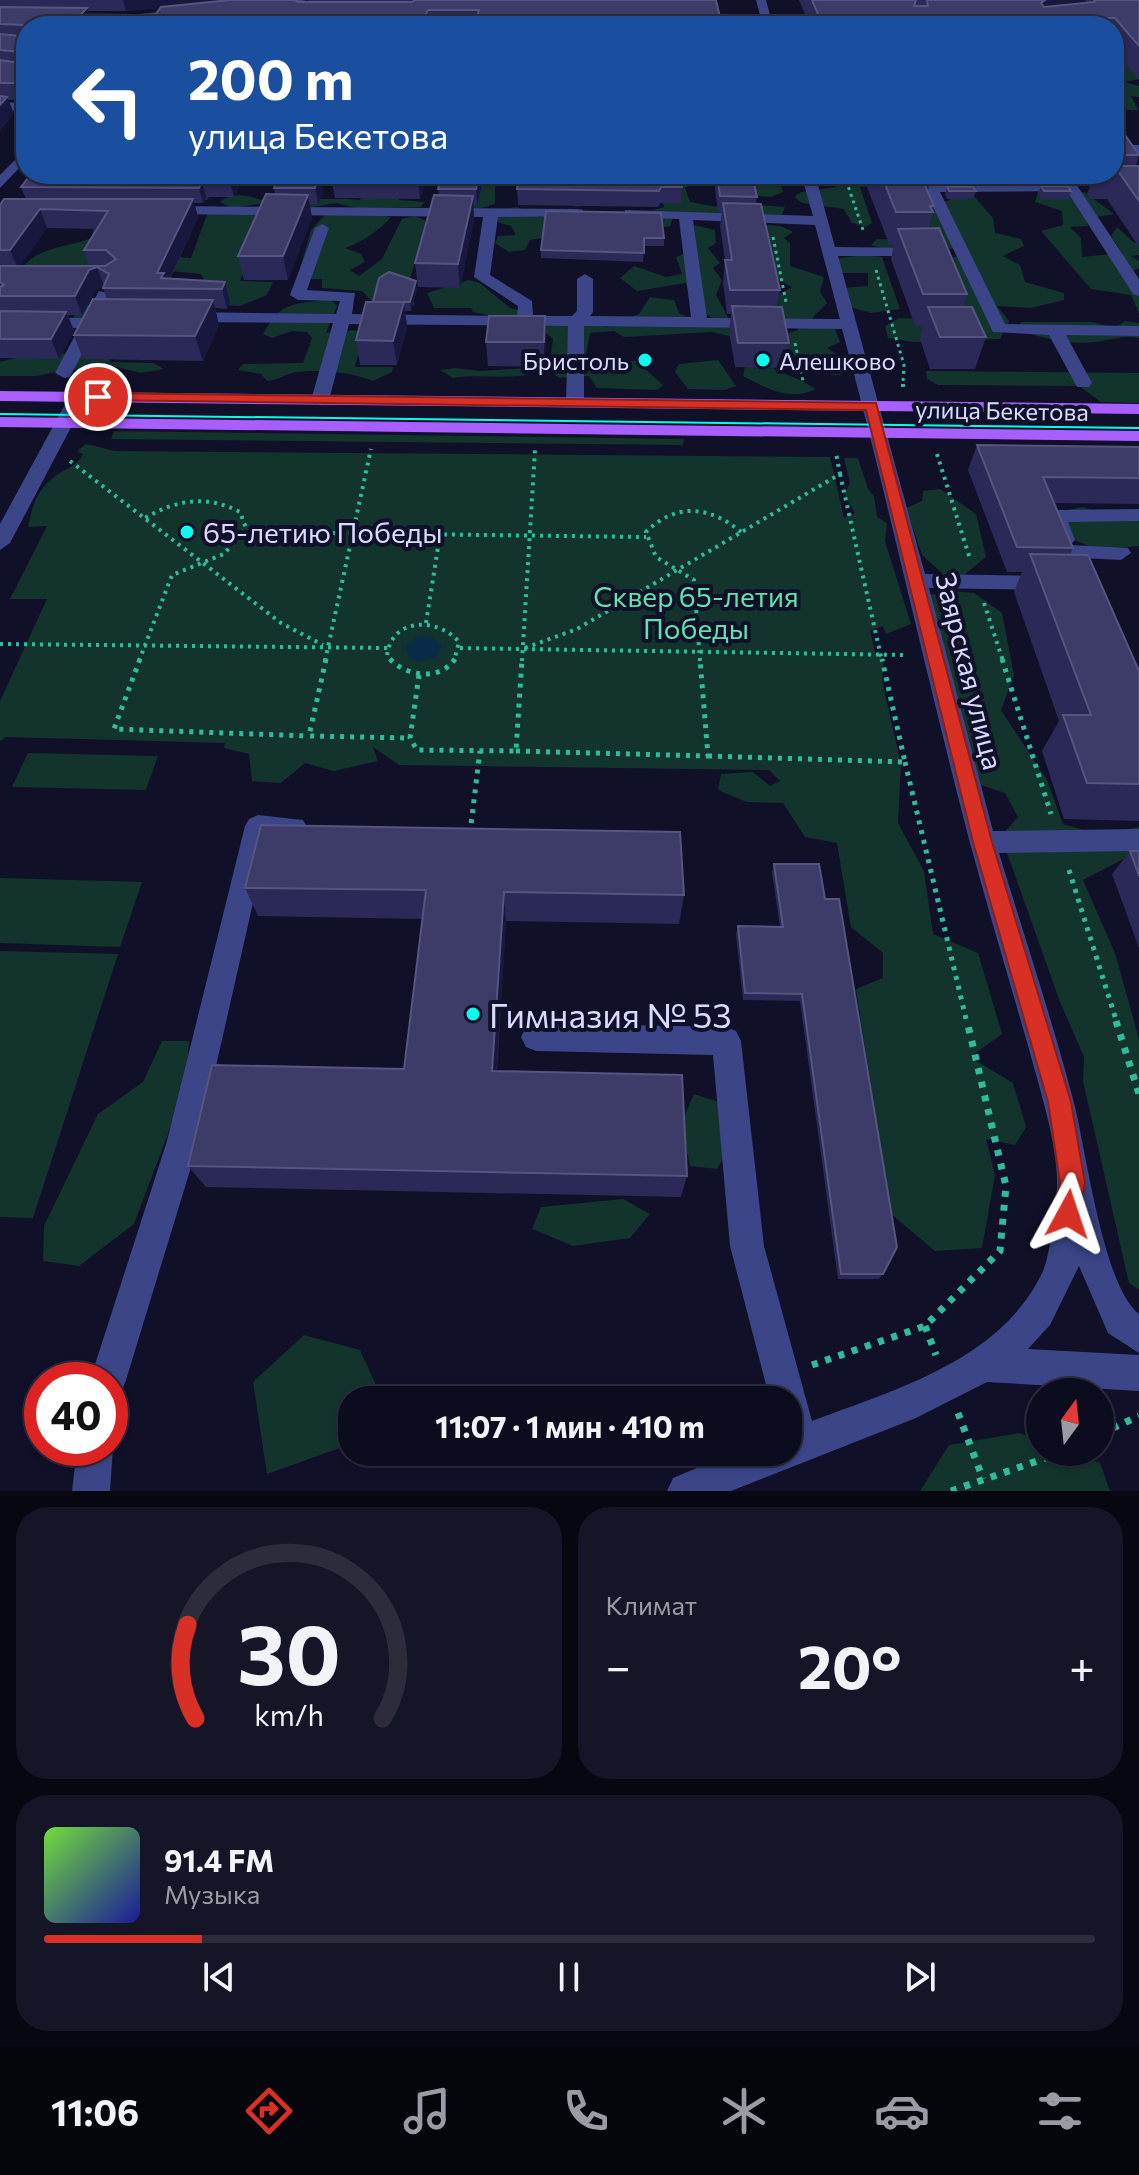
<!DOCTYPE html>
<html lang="ru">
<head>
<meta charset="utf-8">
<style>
  :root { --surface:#0c0c1f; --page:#151528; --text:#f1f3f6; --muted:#9a9ba4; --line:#2c2c3d; --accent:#d93025 }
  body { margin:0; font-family:Commissioner,sans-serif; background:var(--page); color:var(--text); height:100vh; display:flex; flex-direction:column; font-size:30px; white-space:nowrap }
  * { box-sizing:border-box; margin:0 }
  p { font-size:26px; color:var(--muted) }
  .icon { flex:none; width:44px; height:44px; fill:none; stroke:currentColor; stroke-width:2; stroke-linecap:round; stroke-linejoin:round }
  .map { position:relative; height:1491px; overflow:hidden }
  .details { display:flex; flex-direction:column; gap:16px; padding:16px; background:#070711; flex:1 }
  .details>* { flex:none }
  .banner { position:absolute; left:16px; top:16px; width:1108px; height:168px; border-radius:32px; box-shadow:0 2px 6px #0004,0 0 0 2px var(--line); background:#1a4fa0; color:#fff; overflow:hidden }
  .needle { width:52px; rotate:15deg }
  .fabs { position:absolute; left:1026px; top:1378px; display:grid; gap:16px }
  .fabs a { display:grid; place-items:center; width:88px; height:88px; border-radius:50%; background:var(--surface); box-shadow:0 2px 6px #0004,0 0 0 2px var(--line); font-size:40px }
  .speed { position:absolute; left:24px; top:1362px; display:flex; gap:16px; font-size:40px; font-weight:700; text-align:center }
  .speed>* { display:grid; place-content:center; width:104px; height:104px; border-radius:50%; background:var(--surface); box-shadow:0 2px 6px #0004,0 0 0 2px var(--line); line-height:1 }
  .speed .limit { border:12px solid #d22; background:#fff; color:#111 }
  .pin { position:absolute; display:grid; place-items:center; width:68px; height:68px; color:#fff; margin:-34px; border:4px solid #fff; border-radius:50%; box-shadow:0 2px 8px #0007 }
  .me { position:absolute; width:88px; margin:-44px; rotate:5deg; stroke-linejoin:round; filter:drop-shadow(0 0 6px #0008) }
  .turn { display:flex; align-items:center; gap:28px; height:168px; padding:0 40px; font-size:36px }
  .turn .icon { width:104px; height:104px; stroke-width:2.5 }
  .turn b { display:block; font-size:56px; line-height:68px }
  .big { font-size:60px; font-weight:700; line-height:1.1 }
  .details .tile { flex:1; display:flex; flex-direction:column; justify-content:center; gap:12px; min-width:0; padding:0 28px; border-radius:32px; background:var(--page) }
  .details .dial { align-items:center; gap:0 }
  .dial svg { height:208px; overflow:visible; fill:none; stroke:var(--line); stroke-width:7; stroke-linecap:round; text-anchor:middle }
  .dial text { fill:var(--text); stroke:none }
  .song { display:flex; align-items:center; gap:24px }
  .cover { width:96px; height:96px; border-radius:12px; background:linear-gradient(135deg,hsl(100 70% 55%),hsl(240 70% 35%)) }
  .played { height:8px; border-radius:4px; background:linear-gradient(90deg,var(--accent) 15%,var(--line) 15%) }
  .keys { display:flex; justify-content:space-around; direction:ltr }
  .heat { display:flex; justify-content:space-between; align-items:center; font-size:44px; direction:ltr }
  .details .tiles { flex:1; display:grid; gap:16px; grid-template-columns:1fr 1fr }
  .tile:last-child { grid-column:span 2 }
  .trip { position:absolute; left:338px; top:1386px; width:464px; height:80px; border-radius:32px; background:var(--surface); box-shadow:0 2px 6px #0004,0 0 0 2px var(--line); font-weight:700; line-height:80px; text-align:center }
  .dock { display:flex; height:128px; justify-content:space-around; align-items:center; background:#05050c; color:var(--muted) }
  .dock .icon { width:56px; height:56px }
  .dock .current { color:var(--accent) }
  .dock b { font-size:36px; color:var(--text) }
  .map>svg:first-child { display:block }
</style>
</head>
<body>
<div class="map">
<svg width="1139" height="1491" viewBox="0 0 1139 1491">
  <rect width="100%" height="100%" fill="#101029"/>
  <path fill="#13332d" d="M1114,52L1139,53V79L1125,82L1139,86V97L1131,96L1138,110H1124L1114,103Z
    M175,174H486L495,182V204L468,212L463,180C443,182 422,178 404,185L399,200L425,202L420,207L357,208L336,203L306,208L263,203L232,208L220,202C233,192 246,195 261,200C281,191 292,200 313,199C329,199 343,198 360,200L371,180C323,173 273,185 226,174L207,200L182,202Z
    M495,174H804L805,176L780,182L783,192L771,197L755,196L749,183L700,179L685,188L690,202L730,209L745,204L785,207L782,215L675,213L670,226L637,232L633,216L664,207L660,184L577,207L563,203L536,179L502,180L492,176Z
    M812,174H915L935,184L945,202L962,194L974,196L993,218L995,233L1021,239L1024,246L1003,256L1020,265L1025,282L1064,293V300L1031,308L997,306L1009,321L1000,339L914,342L888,338L885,326L899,318L959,320L941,261L958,256L955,249L904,244L889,250L871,245L877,239L933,241L944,235L928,225L893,185L860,187L872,223L866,227L852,223L844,209L802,203L794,197L801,192L836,187Z
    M1039,188L1084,192L1114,214L1086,219L1088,226L1070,227L1081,238L1082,257L1122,253L1111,236L1117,227L1133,242L1139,243V255L1131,256L1139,261V268L1123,276L1125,281L1139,283V313L1131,295L1091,289L1041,231L1063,225L1062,211L1035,202Z
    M273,205L240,281L273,282L267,295L240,306L205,304L208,287L201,274L170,271L125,284L19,272C36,246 66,248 92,238L94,221L138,254L191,258L208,212Z
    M517,207L539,217L566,210L567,234L530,240L525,250L509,252L495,243L498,236L516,235L511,226L494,221L502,209Z
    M358,211L391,217C381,229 361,243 345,248L361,254L365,262L350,270L359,276L382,259L402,219L415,216L426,221L411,276L400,290L415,304L402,314L383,313L362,291L322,288V279H297L311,230L325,215Z
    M694,225L715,230L716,243L708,248L720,263L713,268L722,280L716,295L729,319L768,331L729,336L712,332L624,337L614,331L590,333L585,361H636L663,385L657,390L597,388L589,376L560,378L549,371L553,339L540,328L589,317L606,327L639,314L650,297L674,300L679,313L705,325L712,318L692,305L686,283L637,291L620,278L634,266L666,277L682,274L676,257L697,249Z
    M767,225L781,226L793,232L784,238L790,243V266L824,277L820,292L827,303L813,317L815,326L835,329L840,342L827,348L842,358L841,375C805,373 794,372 782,335L798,330L796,322L784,319L775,297L792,287L773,277L762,230Z
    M863,255L882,257L900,309L871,313L846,306L841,288L868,286V273H840L834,259Z
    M469,280L480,283L510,308L533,313L503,334L487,329L492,316L473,312L471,308H434L427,293Z
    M331,299L337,306L326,333L354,330L364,334L355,367H393L392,372L373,381C353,372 319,369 297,372C286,373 280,380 267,381L261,374L238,370L243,364L303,363L312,338L307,332L292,331L272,338L263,334C282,299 295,305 331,299Z
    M92,304L110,362L154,363L164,369L141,373L117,367L82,375L72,368L37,376H0V362L38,352L70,354L82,328L68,324L82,306Z
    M1125,321L1139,323V338C1123,335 1111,340 1095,342C1068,345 1040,338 1014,328L1022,322H1092L1115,328Z
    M718,360L736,386L725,390L688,389L675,372L679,364Z
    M762,362C780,374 798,377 816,389C789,402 767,388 743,376L745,366Z
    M456,368L479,371L528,368L526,375C501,379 479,374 453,378L440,370Z
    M926,371L1139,373V403L1101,402L1079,386L938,385L927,379Z
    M114,431L684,439L683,445L111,439Z
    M86,444L115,451L830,457L844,518L855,513L844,494L850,483L844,458H858L868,489L874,496L877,517L887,523L885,541L911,624L886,634L883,626L870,631L875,652L884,658L882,681L901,764L898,823L924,871L933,934L978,953L1002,1034L970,1057L1013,1083L1026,1127L1015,1145L986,1139L995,1175L982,1248L935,1251L891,1214L856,989L883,978V953L851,927L837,843L805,837L783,803L747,802L718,790L721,774L753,772L770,786L780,781L769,770L399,765L373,747L378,761L334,771L305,763L281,783L252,781L249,754L224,748L225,743L6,737L0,741V701L47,599H10L47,526L28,527C32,507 36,491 54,477C65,468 76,468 83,454L77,451Z
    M940,489L976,514L986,557L963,576H945L922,555L906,508L922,501L923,491Z
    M1083,507L1117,518L1139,510V546L1099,550L1054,532L1047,514Z
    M951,591L974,593L1002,613L1014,675L1001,710L1047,780L1063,824L1098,834L1139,827V851L1083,880L1115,953L1139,1039V1290L1129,1283L1083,1081L1084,1057L1060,1002L1001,836L1018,817L1005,793L978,784L930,595Z
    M28,753L158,756L146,790L12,787Z
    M0,878L142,882L120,947L0,943Z
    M0,951L118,954L33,1218L0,1217Z
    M162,1041H189L186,1086L134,1224L79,1266L43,1261L44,1226L98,1114L143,1082Z
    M694,1094L725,1104L734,1140L717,1169L690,1166L681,1124Z
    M623,1199L650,1214L630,1238L573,1246L532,1229L541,1207Z
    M304,1335L360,1350L375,1383L368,1400H352V1436L348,1445L267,1474L253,1382Z
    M1019,1433L1040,1440V1452H1070L1100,1463L1110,1491H920L949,1445Z"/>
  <path fill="#0a2b48" d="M420,636H430L442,645L436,658L417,662L409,658L406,645Z"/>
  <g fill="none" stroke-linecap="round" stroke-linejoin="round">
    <path stroke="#30bc9b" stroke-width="3" stroke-dasharray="3 4" stroke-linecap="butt" d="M844,174L863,230
      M773,237L786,302
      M876,270L904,365L903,382
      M795,343L803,381"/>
    <path stroke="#30bc9b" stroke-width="4" stroke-dasharray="3 5" stroke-linecap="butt" d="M903,387V380
      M937,454L970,559
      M70,461L281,623L323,645
      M840,474L882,661
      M244,532L646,537
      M984,603L1003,661
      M426,623L440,535
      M0,644L387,648
      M460,648L907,655
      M525,648L577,629L840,474L836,453
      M139,661L172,575L224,554L246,528L240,512C205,494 176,500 143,519
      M325,661L371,449
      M392,661L387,656C391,617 438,617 459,642L454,661
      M522,661L535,450
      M700,661L694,580L656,557L646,532C676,502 710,506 741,532"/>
    <path stroke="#30bc9b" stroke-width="5" stroke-dasharray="4 6" stroke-linecap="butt" d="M140,659L114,729L309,736
      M326,659L309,736L410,738
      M390,659C407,677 440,681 455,659
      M1002,659L1051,814
      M419,675L410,738L417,750L516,751L522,659
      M516,751L708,756L700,659
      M708,756L905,762L882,659
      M905,762L967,1023
      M470,833L480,751
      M1069,870L1117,1023"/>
    <path stroke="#30bc9b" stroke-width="7" stroke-dasharray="6 8" stroke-linecap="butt" d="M1116,1021L1139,1094
      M925,1326L936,1355
      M812,1365L925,1326L1000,1251L1006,1186L967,1021
      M958,1413L983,1479
      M1100,1434L1139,1416
      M951,1491L1063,1452"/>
    <path fill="#3b4588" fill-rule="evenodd" d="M273,0H308L264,7L259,4Z
      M756,0H766L773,26H763Z
      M184,10L188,15L135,21L0,19V13L139,14Z
      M0,102L26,103V111L0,110Z
      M1114,145H1139V153H1114Z
      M26,149V161L0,188V175Z
      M801,174H815L835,247L925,248L932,252L925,256H838L925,574L1050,576L1061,583L1050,590L929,588L993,831L1139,829V851L999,853C1024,935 1051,1016 1073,1099C1086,1147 1102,1285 1139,1314V1353L1108,1333L1079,1266L1050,1325L1028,1349L1139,1355V1391L987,1382L916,1418L731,1491H667L673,1478L735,1452H788V1400H770L730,1246L713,1055L536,1051L526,1047L521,1037L526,1027L536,1023L726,1027L736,1031L741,1041L764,1246L812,1421C896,1389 1002,1360 1043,1271C1050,1256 1057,1201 1057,1184C1058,1145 1039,1087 1029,1049C1009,980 989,912 970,843C925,672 888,499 842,329L584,326V402L575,407L566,402L568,326L349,324L329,400L320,405L311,400L333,323L185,322L177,317L185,312L336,314L340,301L298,300L290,295L315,228L322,224L329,228L307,290L355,293L352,314L517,316L518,306L474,277L483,217L162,214L155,210L162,206L578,209L583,210V216L498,217L490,275L532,301L533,316H572L577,311V279L585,274L593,279V312L590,316L691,317L679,219L630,217L625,216V210L813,216ZM693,220L815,225L840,319L707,318Z
      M988,174H1002L1007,183L1076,184L1139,279V296L1133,294L1067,191L940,192L1005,324L1139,326V336L1066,335L1092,383L1089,387H1077L1049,335L993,332L924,188L931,184L994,183Z
      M99,291L113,294L70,377L64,378L55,373L79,328L0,327V317L84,318Z
      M78,392L87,397L10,543L0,550V524L69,397Z
      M1139,509V521L1068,522L1075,540L1070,545L1128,548L1131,553L1121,560L1063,557L1060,552L1065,547L1058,545L1045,516L1055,510Z
      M258,815L303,820L307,827L303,834L268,837L199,1141L126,1380L121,1393L110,1397V1380H90L167,1141L245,826L249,819Z
      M110,1440L113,1448L110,1491H72L77,1448H110Z"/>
    <path fill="#a85fff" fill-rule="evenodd" d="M0,391L1139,404V414L0,401Z
      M0,417L1139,431V441L0,427Z"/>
    <path stroke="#04ffed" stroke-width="2" d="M0,414L1139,428"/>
  </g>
  <path fill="#2a2957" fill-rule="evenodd" d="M0,0H294L299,2H308V0H716L476,24L429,23L428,26H147L160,8L126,11H88L92,23L89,26H26V98L24,100H8L14,114L0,130Z
    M799,0H1139V80L1114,49V26H810Z
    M1114,135L1139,154L1136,166H1139V247L1107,199H1090L1087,194L1092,181L1030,180L1027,174H1114Z
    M31,174H245L234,197H206L203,203H194L198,217L170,279L225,282L230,302L227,309L215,308L219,325L203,361L83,359L74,335L107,299L103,288L104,286L96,290L82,315H68L74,331L59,359L0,358V205L26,199L21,187ZM47,228L97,229L84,250L89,266H20Z
    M333,174H427L420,199L335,198L332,183Z
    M716,174L757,197L756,203L780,290L777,307L789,343L785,368L735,367L729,331L731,314H727L723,283L725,260L720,226L722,212H718L715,188Z
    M862,174H966L964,180L930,181L928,191L934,206L929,229L967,294L963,307L986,337L975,369H930L920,339L923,326H915L891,259L894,244H889Z
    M325,184L318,204H310L312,218L288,280H244L238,256L275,194L274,188Z
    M482,185L477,205H473L474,219L460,288L418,287L415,263L439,195L438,189Z
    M1041,186L1071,191L1069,199H1041L1038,194Z
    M682,187L681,203H660L658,207L518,205L517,189Z
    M947,187L976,191L973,199H947L945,195Z
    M661,213L664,238V246H644L643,262L541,258V250Z
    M417,289L411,311H405L407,327L397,365H360L356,340L373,302Z
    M546,341L544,367L488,366L486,342Z
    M977,445L1139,447V504L1054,503L1073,548L1070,555L1139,671V821L1064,819L1042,751L1059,721L1014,592L1022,572H1007L968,470Z
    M1130,851H1139V948L1112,874Z
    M774,864L883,1274L879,1279H838L800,1001L743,1000L736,934L738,926L780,927L772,872Z
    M245,888L684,895L679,924L506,921L497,1071L687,1176L681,1197L206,1187L188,1166L404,1069L422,919L258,916Z"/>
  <path fill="#18173d" d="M123,0H242L126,11Z
    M1045,0H1086L1081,16L1059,18L1041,3Z
    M87,8L92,23L89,26H70Z
    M428,10L429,23L428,26H420Z
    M26,75V98L24,100L18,83Z
    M7,97L14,114L0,130V105Z
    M234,174H245L234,197L230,182Z
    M320,174H323L325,184L318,204L315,188Z
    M421,174H427L420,199L418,183Z
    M480,174H481L482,185L477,205L476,189Z
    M202,181L206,197L203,203L199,188Z
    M308,195L312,218L288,280L283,256Z
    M473,196L474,219L460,288L458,264Z
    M193,199L198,217L167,284L157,273Z
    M40,209L47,228L18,269L10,250Z
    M97,267L104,286L96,290L82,315L75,296L89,270Z
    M416,281L417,289L411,311L410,302Z
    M225,282L230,302L227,309L222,289Z
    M213,300L219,325L203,361L195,336Z
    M404,302L407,327L397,365L393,341Z
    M66,312L74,331L59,359L51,339Z
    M545,316L546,341L544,367V342Z
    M504,892L506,921L495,1095L492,1071Z"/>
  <path fill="#3d3c69" stroke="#555580" stroke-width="2" d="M230,0H294L299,2H412L415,0H716L722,26H475L479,10H428L420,26H147L161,7Z
    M812,0H916L914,6H928L927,0H1045L1041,3L1044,7L1095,2L1094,0H1139V46L1115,18H1038L1044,26H823Z
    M0,7L87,8L70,26H26V75L18,83H0V60L20,63L22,52L0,50V34L20,36L23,25L0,24Z
    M0,96L7,97L0,105Z
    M1114,135H1125L1139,155H1114Z
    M1114,166H1139V201L1118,171H1114Z
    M31,174H234L230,182L202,181L199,188L21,187Z
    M280,174H320L315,188H274Z
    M333,174H421L418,183H332Z
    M442,174H480L476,189H438Z
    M519,174H681L682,187H661L659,191L517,189Z
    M717,174H752L757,197L720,196Z
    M881,174H920L934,206H930L933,212H896Z
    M1041,186H1068L1071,191H1044Z
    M947,187H973L976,191H949Z
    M266,194L308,195L283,256H238Z
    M434,195L473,196L458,264L415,263Z
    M4,199H193L157,273H164L161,278L225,282L222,289L103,288L109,274L97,267L89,270L75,296H0V287L4,285L0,282V266H105L116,259L106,250H84L108,211L40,209L10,250H0V205Z
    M723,203L761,204L780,290H730L725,260H732Z
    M546,211L661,213L664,238H644V253L541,250Z
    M939,228L967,294H923L898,229Z
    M389,272L416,281L410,302H373L379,278Z
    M93,299L213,300L195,336L74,335Z
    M366,302H404L393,341L356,340Z
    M732,306L782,307L789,343H738Z
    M928,307H972L986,337H940Z
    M0,311L66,312L51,339H0Z
    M489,316H545L544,342H486Z
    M977,445L1139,447V478L1043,477L1073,548L1017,547Z
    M1030,554L1088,555L1139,671V784L1087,783L1063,715H1091Z
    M261,825L680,832L684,895L504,892L492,1071L682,1075L687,1176L188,1166L212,1065L404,1069L426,890L245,888Z
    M1130,851H1139V876Z
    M774,864H819L825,899H839L897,1247L883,1274H841L802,994L745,993L738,926L783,927Z"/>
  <path fill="#d93025" stroke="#8d1f18" stroke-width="2" d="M98,393L876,403L992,842L1071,1102L1085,1183L1077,1223L1068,1226L1059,1223L1056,1214L1060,1183L1048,1102L973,842L866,410L94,400V395Z"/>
  <g fill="#04ffed" stroke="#101029" stroke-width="3">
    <circle cx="645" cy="360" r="8"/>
    <circle cx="763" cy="360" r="8"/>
    <circle cx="187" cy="532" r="8"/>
    <circle cx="473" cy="1014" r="8"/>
  </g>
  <g text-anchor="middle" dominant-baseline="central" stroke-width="8" stroke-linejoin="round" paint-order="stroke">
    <g font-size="24" fill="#d8dbff" stroke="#101029" text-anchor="end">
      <text x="629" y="360">Бристоль</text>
      <text x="779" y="360" text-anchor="start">Алешково</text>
    </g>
    <g font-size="24" fill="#d8dbff" stroke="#101029">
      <text transform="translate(1002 410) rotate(1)">улица Бекетова</text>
    </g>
    <g font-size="28" fill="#d8dbff" stroke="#101029" text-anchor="start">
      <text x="203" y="532">65-летию Победы</text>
    </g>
    <g font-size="28" fill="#62e1ac" stroke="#101029">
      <text x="696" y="596">Сквер 65-летия<tspan x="696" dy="32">Победы</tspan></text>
    </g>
    <g font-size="28" fill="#d8dbff" stroke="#101029">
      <text transform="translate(970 671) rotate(76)">Заярская улица</text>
    </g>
    <g font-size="34" fill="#d8dbff" stroke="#101029" text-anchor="start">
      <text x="489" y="1014">Гимназия № 53</text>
    </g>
  </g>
</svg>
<div class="fabs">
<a><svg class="needle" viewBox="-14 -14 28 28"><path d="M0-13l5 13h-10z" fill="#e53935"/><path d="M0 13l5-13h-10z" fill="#9a9ba4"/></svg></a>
</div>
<div class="speed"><div class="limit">40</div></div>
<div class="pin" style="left:98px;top:397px;background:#d93025"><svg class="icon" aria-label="arrive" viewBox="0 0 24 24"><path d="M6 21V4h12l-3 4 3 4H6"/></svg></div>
<svg class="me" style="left:1068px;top:1214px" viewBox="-20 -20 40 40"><path d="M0-17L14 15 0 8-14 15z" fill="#d93025" stroke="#fff" stroke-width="4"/></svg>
<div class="trip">11:07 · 1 мин · 410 m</div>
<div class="banner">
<div class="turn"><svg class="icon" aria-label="left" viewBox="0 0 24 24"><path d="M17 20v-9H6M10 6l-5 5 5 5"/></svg><div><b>200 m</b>улица Бекетова</div></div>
</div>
</div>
<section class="details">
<div class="tiles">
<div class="tile dial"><svg viewBox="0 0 100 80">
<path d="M14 69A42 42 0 1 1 86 69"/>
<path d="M14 69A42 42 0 0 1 11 33" stroke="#d93025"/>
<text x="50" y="56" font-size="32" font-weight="700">30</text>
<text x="50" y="72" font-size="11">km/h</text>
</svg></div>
<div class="tile"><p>Климат</p>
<div class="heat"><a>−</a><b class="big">20°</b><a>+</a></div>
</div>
<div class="tile">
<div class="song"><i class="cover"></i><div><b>91.4 FM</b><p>Музыка</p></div></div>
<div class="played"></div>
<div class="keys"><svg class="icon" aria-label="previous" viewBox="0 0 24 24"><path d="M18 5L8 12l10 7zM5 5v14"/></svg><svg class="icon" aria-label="pause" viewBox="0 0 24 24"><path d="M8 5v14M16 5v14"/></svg><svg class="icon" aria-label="next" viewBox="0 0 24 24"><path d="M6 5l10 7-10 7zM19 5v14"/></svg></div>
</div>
</div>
</section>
<nav class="dock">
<b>11:06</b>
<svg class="icon current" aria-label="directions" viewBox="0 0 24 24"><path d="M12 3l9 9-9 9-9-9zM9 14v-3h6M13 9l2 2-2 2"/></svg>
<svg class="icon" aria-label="music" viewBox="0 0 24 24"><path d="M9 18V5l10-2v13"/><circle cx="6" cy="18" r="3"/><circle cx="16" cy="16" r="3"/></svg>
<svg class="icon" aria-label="phone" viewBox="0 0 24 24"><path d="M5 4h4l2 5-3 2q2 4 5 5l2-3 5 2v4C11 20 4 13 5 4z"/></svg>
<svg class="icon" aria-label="climate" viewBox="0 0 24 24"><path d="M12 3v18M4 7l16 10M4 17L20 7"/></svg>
<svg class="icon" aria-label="car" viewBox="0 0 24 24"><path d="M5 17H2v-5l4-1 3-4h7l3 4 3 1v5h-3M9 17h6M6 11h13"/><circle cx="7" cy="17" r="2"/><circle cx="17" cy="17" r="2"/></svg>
<svg class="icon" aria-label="filters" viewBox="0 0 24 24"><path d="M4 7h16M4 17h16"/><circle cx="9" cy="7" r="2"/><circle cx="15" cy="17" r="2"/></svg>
</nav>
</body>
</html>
